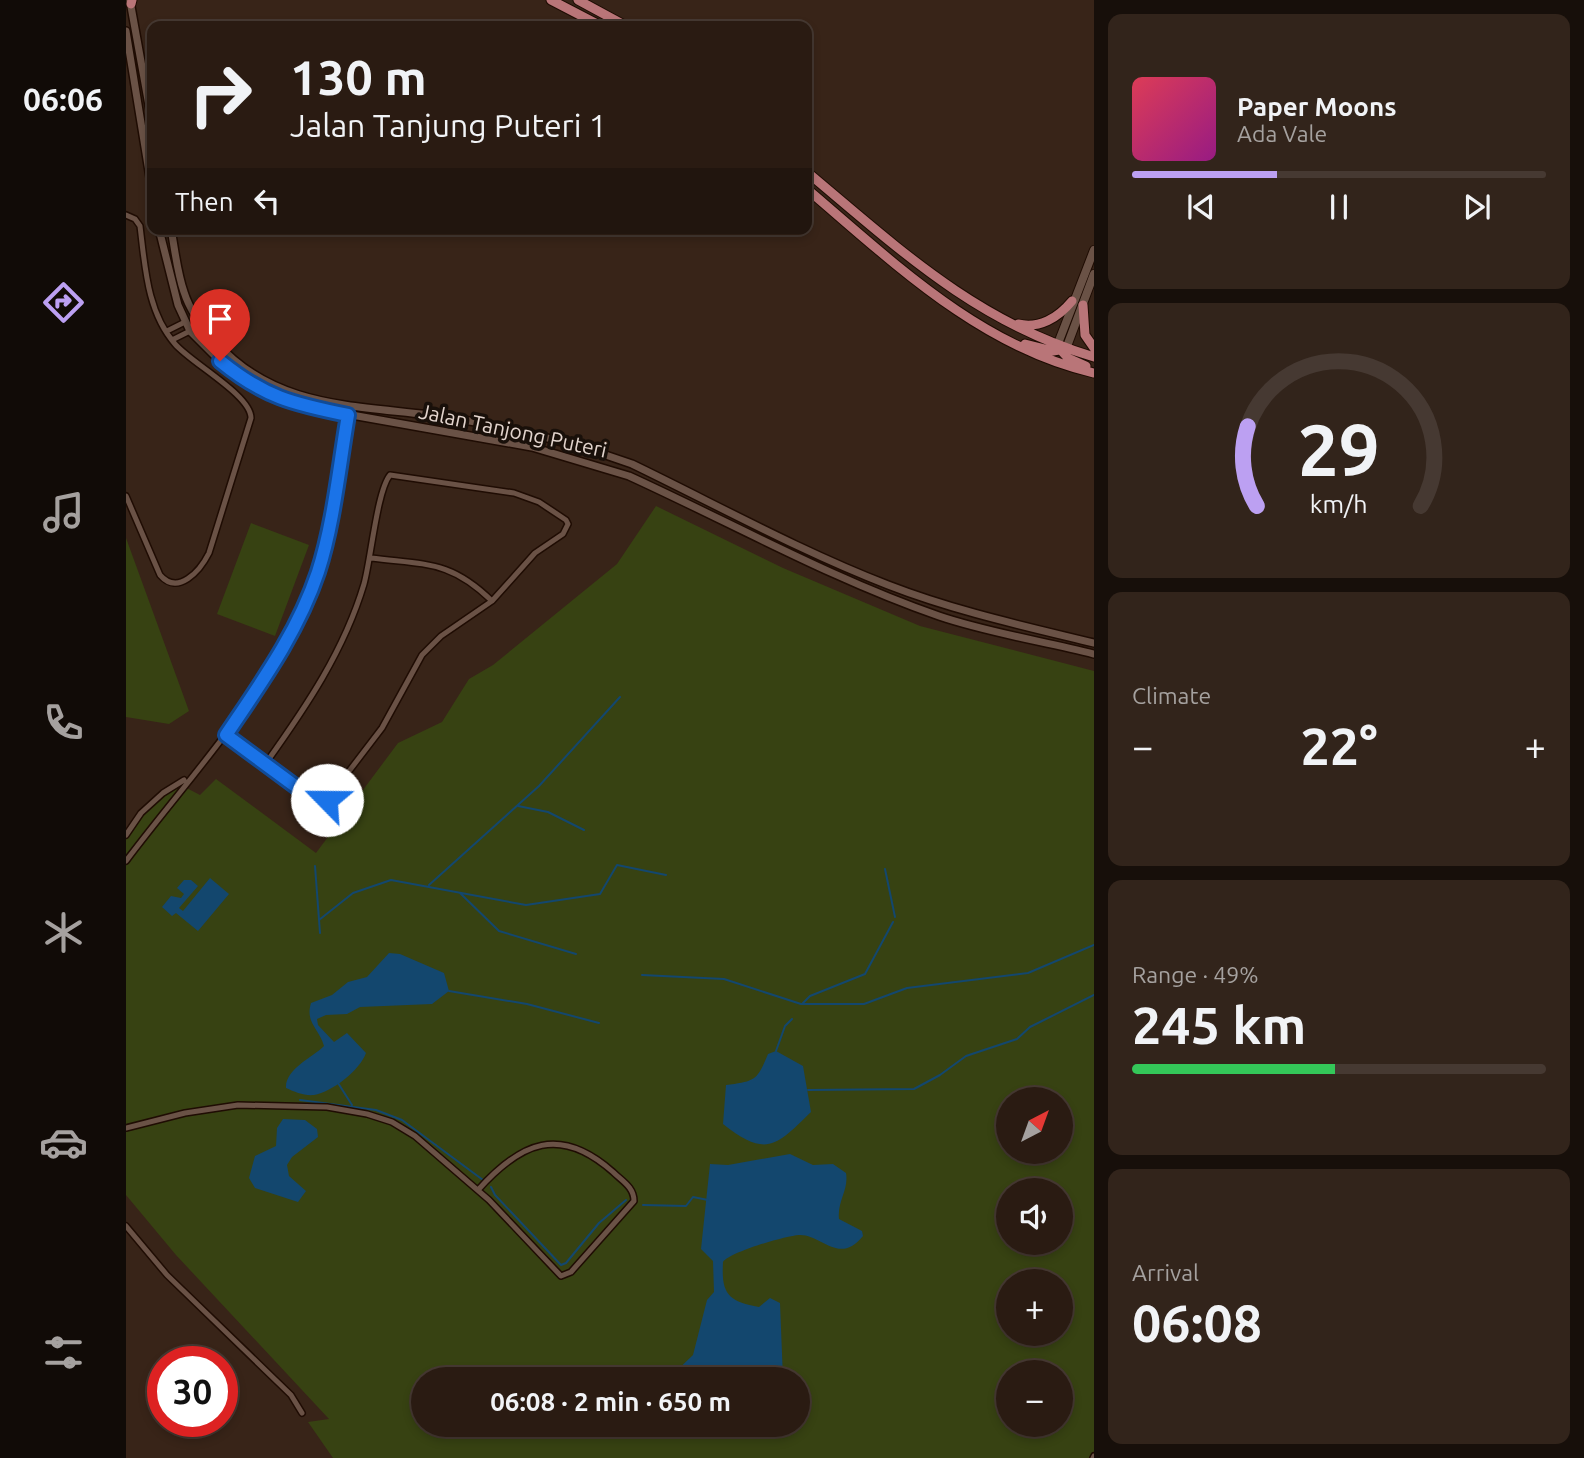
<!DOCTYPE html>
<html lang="en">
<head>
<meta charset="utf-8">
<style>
  :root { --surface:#2a1b12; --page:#32241b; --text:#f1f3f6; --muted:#a5a19f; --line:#463932; --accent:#bca0f2 }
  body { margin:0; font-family:Ubuntu,sans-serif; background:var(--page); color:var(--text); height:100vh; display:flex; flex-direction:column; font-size:26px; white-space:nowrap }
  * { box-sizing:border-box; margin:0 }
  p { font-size:23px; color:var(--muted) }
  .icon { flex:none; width:38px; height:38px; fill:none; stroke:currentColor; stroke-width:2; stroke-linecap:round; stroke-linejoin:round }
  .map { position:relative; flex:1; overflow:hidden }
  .drawer { display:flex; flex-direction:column; gap:14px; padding:14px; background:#170f0a; width:490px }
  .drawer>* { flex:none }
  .guide { position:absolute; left:21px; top:21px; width:665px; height:214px; border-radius:14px; box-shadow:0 4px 10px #0003,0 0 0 2px var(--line); background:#2a1b12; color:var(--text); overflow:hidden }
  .needle { width:46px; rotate:41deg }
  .fabs { position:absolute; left:870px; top:1087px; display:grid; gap:14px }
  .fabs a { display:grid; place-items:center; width:77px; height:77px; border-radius:50%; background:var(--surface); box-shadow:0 4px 10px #0003,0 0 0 2px var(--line); font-size:35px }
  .speed { position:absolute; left:21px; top:1346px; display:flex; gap:14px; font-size:35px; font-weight:700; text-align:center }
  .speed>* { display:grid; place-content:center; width:91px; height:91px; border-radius:50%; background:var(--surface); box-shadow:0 4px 10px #0003,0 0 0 2px var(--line); line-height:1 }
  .speed .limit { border:10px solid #d22; background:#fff; color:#111 }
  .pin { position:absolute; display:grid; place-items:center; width:60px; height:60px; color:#fff; margin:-72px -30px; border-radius:50% 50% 50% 0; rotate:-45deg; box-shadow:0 0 7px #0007 }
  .pin .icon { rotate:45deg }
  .me { position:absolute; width:77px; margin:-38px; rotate:293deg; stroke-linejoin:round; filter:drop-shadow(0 0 5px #0008) }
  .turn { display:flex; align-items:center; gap:24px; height:147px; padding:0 28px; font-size:32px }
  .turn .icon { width:91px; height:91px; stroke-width:2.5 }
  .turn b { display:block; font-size:49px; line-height:60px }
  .then { display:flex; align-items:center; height:66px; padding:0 28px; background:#0003; gap:14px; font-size:26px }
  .big { font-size:52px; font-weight:600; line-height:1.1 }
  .drawer .widget { flex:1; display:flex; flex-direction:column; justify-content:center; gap:10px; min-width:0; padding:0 24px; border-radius:14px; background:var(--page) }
  .drawer .dial { align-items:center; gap:0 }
  .dial svg { height:182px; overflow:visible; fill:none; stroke:var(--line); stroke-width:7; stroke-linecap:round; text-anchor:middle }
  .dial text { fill:var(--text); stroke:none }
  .song { display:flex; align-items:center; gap:21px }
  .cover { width:84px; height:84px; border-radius:10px; background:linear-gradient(135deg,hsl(350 70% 55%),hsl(310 70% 35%)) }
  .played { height:7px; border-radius:4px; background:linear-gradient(90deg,var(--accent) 35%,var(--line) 35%) }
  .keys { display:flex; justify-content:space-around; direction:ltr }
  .heat { display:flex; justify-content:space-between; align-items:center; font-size:38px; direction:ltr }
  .charge { height:10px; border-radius:5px; background:linear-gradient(90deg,#34c759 49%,var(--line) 0) }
  .trip { position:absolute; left:285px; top:1367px; width:399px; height:70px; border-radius:35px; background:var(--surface); box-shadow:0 4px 10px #0003,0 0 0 2px var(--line); font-weight:600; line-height:70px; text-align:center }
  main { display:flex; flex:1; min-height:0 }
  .tabs { display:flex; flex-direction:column; width:126px; justify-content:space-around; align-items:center; background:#110b07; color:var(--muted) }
  .tabs .icon { width:49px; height:49px }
  .tabs .on { color:var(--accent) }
  .tabs b { font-size:32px; color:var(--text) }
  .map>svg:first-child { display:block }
</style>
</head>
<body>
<main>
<nav class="tabs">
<b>06:06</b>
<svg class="icon on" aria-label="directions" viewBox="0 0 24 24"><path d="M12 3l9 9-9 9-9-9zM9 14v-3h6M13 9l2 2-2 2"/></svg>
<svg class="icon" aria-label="music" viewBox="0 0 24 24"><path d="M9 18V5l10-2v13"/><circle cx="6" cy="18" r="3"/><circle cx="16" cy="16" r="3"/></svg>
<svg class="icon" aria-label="phone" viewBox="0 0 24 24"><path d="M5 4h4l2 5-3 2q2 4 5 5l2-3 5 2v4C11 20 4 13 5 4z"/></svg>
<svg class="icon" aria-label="climate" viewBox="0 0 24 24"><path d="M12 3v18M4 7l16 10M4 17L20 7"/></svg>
<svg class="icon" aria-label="car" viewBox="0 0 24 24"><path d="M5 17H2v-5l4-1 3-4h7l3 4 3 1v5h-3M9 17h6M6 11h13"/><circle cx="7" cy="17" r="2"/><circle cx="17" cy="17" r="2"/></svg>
<svg class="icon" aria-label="filters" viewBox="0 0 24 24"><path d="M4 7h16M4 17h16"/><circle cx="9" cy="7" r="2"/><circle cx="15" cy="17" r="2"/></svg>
</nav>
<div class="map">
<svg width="968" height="1458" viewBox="0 0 968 1458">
  <rect width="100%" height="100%" fill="#382418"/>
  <path fill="#374212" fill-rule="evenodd" d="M530,506L657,568L794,626L968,671V1458H207L182,1422L203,1419L50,1255L0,1195V835C15,814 29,796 53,784L74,795L90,779L190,853L272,743L316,722L343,679L367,665L491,564ZM882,1099H934V1152H882ZM882,1190H934V1242H882ZM882,1281H934V1334H882ZM882,1372H934V1424H882ZM298,1379H672V1424H298Z
    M125,523L183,545L149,636L91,614Z
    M0,538L63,711L43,724L0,717Z"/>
  <path fill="#13476e" d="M84,878L103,894L72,931L50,913L46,916L36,907L45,896L55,898L58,894L51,888L58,880H65L72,886L53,908L57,911Z
    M263,953L274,954L318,973L323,991L306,1004L234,1007L221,1014L200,1015L191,1019L192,1025L208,1042L221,1033L240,1053C234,1070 206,1092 188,1095C178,1096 169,1092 160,1088C159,1069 186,1058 198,1046C193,1028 179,1023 185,1003L206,995L222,982L241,977Z
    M650,1051L677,1066L685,1112C651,1145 641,1159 597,1124L600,1085C629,1081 631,1081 642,1054Z
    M157,1119L179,1120L191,1129L192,1137L166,1157L161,1165L163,1176L180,1191L172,1202L129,1188L123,1178L129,1156L150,1146L151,1128Z
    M664,1154L687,1165L707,1164L720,1173C723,1190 711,1201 713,1219L736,1231L737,1236C713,1266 696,1234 673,1235C659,1236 604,1252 597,1262C595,1295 603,1301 633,1307L644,1298L654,1303L657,1379H542L567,1355L581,1300L588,1292L587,1261L575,1249L584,1164L602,1165Z"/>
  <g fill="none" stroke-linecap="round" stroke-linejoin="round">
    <path stroke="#13476e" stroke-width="2" d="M392,806L422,812L458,830
      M189,866L194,933
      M759,869L769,917
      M303,885L413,786L494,697
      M334,893L373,931L450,954
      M193,920L227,893L265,880L400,905L474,894L491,865L540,875
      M516,975L598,979L675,1004H738L781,988L902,973L968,945
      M323,991L401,1004L473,1023
      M677,1003L684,996L739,974L767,922
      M650,1051L659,1026L666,1019
      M212,1083L226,1105
      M682,1090L788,1089L814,1075L840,1056L891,1039L904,1027L968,995
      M174,1100L250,1110L276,1120L357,1180
      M365,1187L369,1195L435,1265L440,1263L473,1223L500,1200
      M517,1205L560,1206L567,1197L582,1200"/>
    <g stroke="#1f0c03" stroke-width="8">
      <path id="minor" d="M0,215L9,219L14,226C19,266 21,312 49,344C65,363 125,395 125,418L83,553C74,571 52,596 34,575L0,496
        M41,331L59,322
        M46,340L64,331
        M245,558C300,565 324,560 366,601
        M100,735L188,800H201L256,728L296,655L315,636L366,601L409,553L437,534L442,524L440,520L413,502L388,493L264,475C251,491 245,559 238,584C218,651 180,707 140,763
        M0,835L15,813L37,793L58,780
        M0,861C69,769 153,684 192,573C210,521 207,463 223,411
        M0,1128L59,1113L112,1105L201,1107L241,1114L266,1122L289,1136L363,1200L435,1276L445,1272L508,1201C508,1187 496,1181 487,1172C434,1125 395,1142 352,1190
        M0,1226L41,1275L165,1395L176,1413
        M967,1458L968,1456"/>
    </g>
    <g stroke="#1f0c03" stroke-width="10">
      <path id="tertiary" d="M4,1L26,122
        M0,31L26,190
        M33,229L52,305L64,331L94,361L137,392L192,409L406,447L503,476C606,523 706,579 813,616C863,633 917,641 968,654
        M45,229C49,250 51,272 58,292C64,311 76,327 89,341C146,407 224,405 304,415C372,424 442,441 506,464C591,505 674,551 762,585C829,611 898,626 968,643"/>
    </g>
    <g stroke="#1f0c03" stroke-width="10">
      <path id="secondary" d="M931,346L968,250
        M940,349L968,274"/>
    </g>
    <g stroke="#1f0c03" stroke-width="11">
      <path id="primary" d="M425,0L475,26
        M452,0L500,26
        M5,4L6,0
        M681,172C773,249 850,322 968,357
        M681,189C767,262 854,347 968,373
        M957,305L959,335L968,348
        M892,324C913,329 932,318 946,301
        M899,344L927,351L940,349
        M932,347L942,358L960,366"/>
    </g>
    <use href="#minor" stroke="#6a5246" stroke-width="5"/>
    <use href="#tertiary" stroke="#6a5246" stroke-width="7"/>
    <use href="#secondary" stroke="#6a5246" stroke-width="8"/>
    <use href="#primary" stroke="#b97578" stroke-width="9"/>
  </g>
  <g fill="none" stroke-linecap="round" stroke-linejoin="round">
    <g stroke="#114b97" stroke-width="18">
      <path id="route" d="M94,361C138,397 167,404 222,415C213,467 208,522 192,572C172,632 135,683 100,735L188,800H201"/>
    </g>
    <use href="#route" stroke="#1a73e8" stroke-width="12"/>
  </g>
  <g text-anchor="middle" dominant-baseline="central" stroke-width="7" stroke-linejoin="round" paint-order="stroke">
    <g font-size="21" fill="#e2d4cd" stroke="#19100a">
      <text transform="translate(387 430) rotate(12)">Jalan Tanjong Puteri</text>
    </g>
  </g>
</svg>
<div class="fabs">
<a><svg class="needle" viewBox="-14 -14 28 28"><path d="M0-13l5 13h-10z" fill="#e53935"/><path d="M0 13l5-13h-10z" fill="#a5a19f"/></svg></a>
<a><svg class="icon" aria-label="sound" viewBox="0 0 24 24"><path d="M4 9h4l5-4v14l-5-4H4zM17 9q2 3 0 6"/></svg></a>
<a>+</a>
<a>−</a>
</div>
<div class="speed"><div class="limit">30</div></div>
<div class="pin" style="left:94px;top:361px;background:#d93025"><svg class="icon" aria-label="arrive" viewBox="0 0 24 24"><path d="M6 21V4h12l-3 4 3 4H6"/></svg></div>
<svg class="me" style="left:201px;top:800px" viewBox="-20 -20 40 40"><circle r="19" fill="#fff"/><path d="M0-13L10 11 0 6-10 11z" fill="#1a73e8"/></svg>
<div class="trip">06:08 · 2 min · 650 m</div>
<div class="guide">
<div class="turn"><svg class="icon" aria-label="right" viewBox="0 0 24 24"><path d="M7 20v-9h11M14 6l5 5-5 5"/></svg><div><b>130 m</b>Jalan Tanjung Puteri 1</div></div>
<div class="then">Then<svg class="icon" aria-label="left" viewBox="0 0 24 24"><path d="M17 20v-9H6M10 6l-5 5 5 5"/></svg></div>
</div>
</div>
<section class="drawer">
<div class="widget">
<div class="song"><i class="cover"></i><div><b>Paper Moons</b><p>Ada Vale</p></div></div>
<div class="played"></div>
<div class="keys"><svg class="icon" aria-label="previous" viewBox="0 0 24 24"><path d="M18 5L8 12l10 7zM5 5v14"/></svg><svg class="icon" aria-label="pause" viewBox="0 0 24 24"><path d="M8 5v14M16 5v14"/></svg><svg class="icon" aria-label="next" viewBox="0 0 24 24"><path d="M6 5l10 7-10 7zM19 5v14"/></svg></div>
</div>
<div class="widget dial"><svg viewBox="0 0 100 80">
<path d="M14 69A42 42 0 1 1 86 69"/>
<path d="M14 69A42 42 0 0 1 10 34" stroke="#bca0f2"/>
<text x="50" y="56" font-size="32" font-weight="700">29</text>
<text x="50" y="72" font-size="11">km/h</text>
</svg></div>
<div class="widget"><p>Climate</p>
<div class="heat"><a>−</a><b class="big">22°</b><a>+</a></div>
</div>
<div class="widget"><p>Range · 49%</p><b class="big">245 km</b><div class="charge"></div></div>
<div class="widget"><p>Arrival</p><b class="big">06:08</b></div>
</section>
</main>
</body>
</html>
